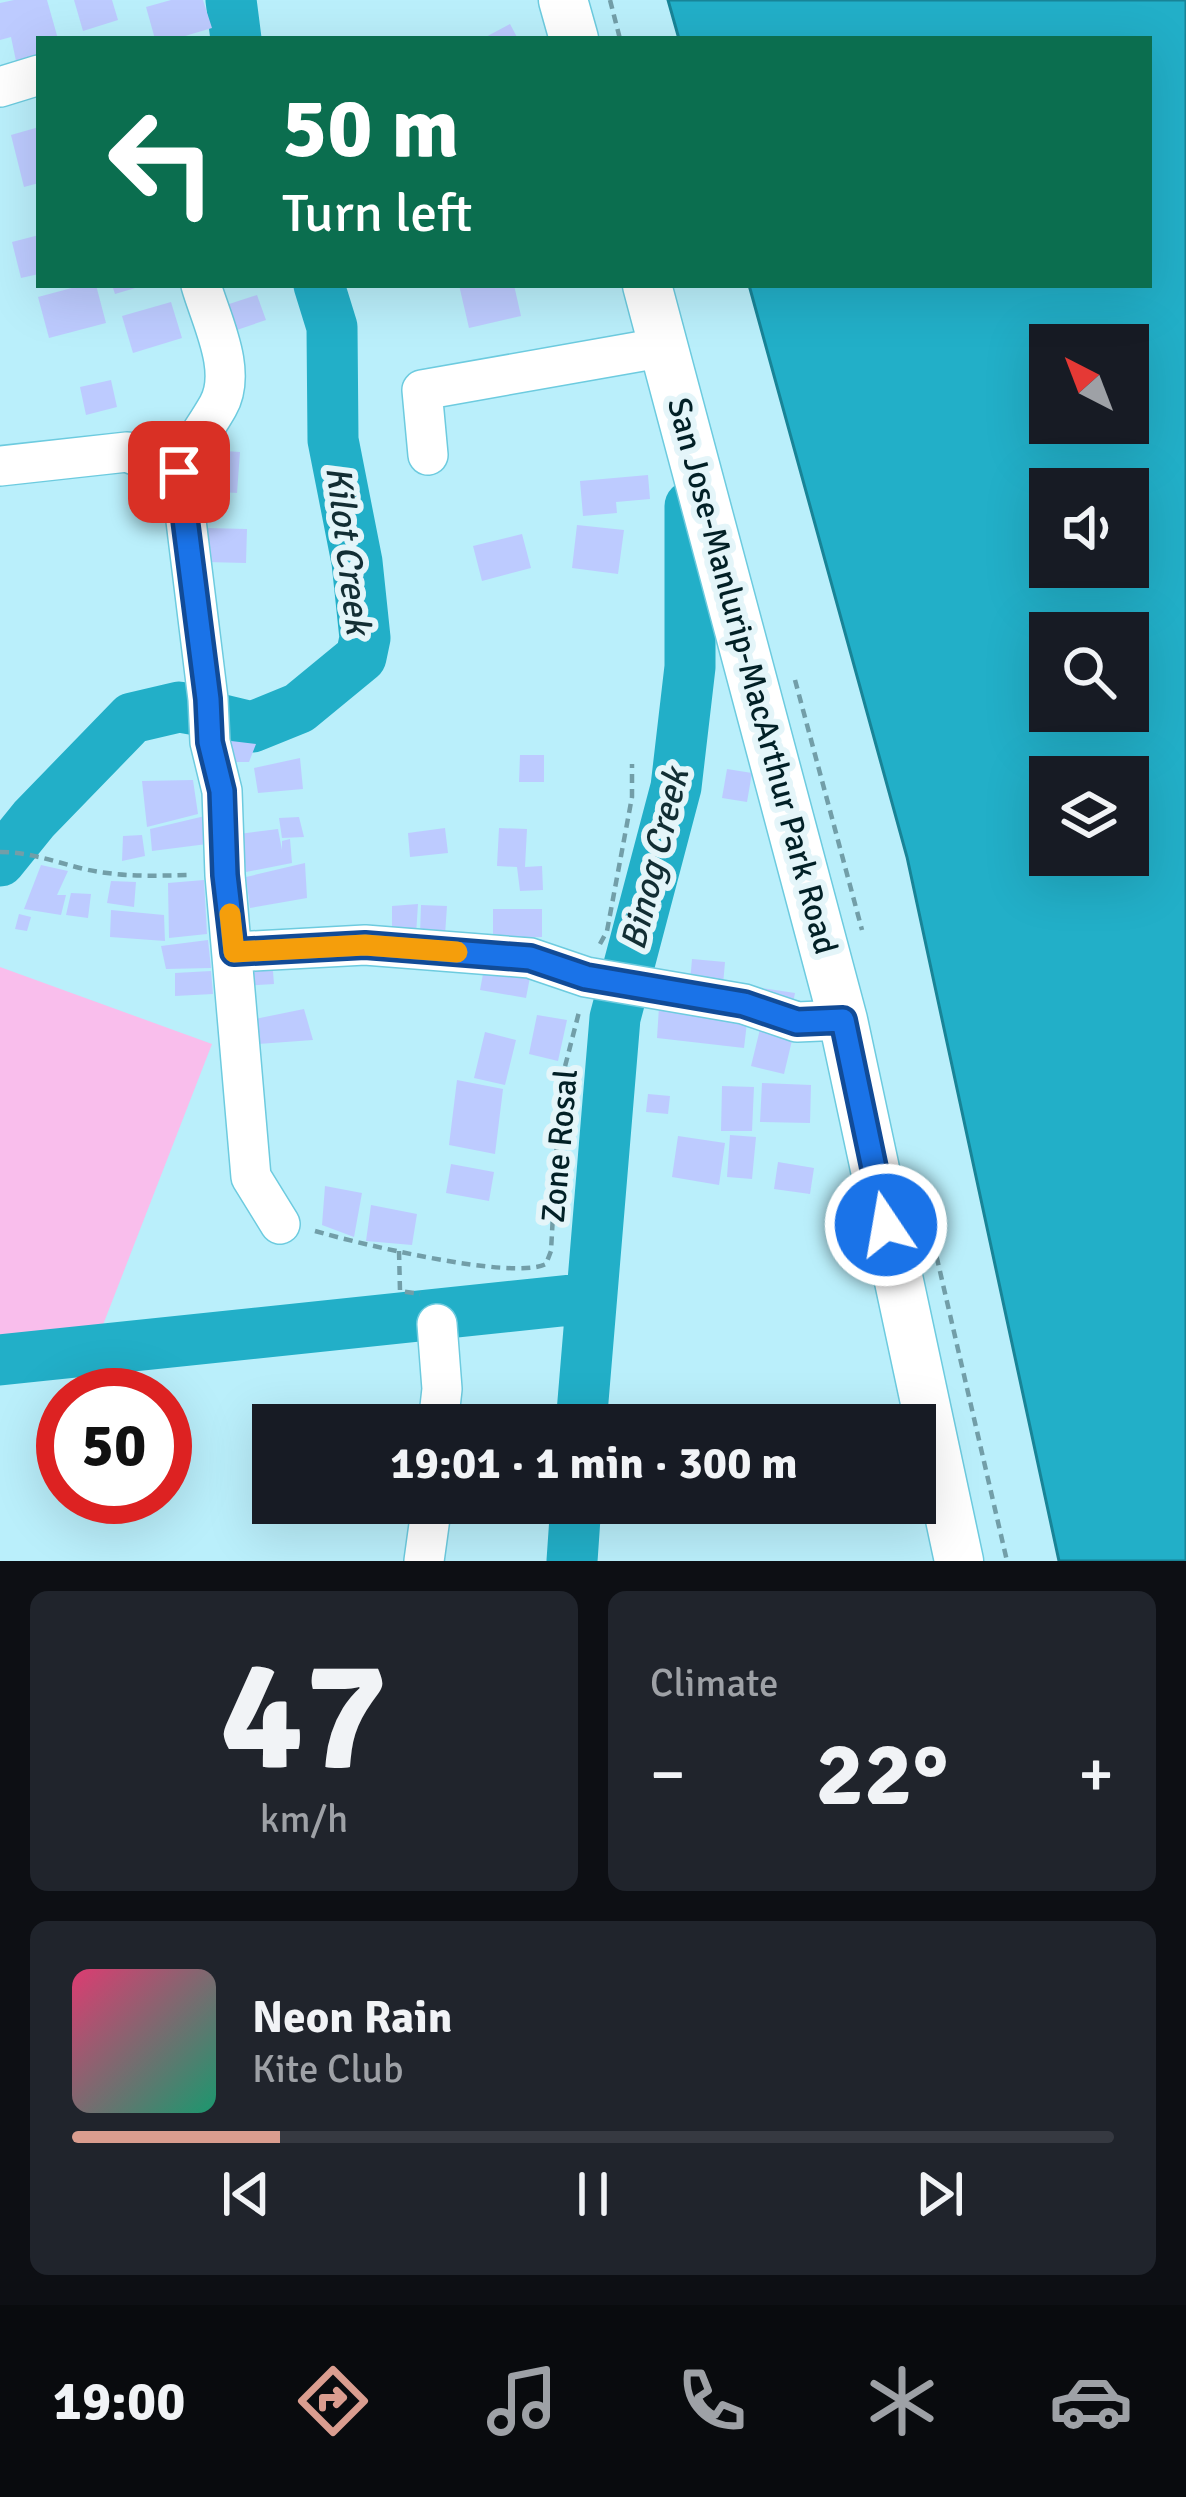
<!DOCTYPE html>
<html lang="en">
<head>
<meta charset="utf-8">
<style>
  :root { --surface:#171b24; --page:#20242c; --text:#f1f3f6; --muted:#9ea1a6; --line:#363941; --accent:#da9d8f }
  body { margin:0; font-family:Signika,sans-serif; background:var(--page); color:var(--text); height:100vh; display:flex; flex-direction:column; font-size:45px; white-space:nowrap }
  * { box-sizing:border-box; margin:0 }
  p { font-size:39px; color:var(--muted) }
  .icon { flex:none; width:66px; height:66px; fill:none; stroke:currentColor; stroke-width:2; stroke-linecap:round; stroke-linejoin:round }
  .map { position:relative; height:1561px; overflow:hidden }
  .details { display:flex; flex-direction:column; gap:30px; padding:30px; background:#0d0f14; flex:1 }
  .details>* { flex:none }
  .top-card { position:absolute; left:36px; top:36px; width:1116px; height:252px; border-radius:0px; box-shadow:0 12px 48px #0002; background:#0b6e4f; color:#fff; overflow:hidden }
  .needle { width:78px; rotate:318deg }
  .controls { position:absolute; left:1029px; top:324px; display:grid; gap:24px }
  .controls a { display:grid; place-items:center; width:120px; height:120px; border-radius:0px; background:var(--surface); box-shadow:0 12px 48px #0002; font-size:60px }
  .speed { position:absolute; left:36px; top:1368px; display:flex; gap:24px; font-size:60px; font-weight:700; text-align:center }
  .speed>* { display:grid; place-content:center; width:156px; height:156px; border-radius:50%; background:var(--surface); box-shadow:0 12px 48px #0002; line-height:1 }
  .speed .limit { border:18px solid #d22; background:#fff; color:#111 }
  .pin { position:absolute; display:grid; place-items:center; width:102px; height:102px; color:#fff; margin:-51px; border-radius:24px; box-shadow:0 6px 18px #0006 }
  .me { position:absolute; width:132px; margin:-66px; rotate:348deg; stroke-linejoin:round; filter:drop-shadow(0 0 9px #0008) }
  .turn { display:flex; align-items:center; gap:42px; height:252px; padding:0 48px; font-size:54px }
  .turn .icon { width:156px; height:156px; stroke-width:2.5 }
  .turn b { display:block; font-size:84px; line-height:102px }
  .big { font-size:90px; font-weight:700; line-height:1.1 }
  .details .tile { flex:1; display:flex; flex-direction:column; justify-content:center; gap:18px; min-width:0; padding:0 42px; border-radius:18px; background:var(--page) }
  .details .dial { align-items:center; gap:0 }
  .dial b { font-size:156px; line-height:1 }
  .song { display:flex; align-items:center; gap:36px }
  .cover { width:144px; height:144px; border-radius:18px; background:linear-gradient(135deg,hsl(340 70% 55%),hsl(160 70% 35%)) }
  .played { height:12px; border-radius:6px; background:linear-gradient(90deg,var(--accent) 20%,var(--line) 20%) }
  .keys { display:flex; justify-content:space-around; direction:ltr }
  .heat { display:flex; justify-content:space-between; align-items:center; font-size:66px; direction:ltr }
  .details .tiles { flex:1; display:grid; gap:30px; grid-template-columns:1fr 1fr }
  .tile:last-child { grid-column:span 2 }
  .trip { position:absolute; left:252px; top:1404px; width:684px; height:120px; border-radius:0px; background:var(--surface); box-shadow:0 12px 48px #0002; font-weight:700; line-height:120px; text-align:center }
  .tab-bar { display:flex; height:192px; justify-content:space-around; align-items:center; background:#090b0e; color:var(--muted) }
  .tab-bar .icon { width:84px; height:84px }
  .tab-bar .selected { color:var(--accent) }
  .tab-bar b { font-size:54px; color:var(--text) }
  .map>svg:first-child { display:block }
</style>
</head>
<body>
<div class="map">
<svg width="1186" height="1561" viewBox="0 0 1186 1561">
  <rect width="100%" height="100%" fill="#baeffb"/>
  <path fill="#f9beec" d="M0,967L212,1044L101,1330L0,1337Z"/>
  <path fill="#22afc8" stroke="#188497" stroke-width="3" fill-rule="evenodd" d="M668,0H1186V1561H1059L907,857L749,285H1149V39H679ZM1050,345H1128V423H1050ZM1050,489H1128V567H1050ZM1050,633H1128V711H1050ZM1050,777H1128V855H1050Z"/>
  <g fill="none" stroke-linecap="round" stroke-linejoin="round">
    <path stroke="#22afc8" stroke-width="51" d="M231,0L236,39
      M223,720L252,727L299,708L361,657L365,638L357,562L333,440L332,327L319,285
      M0,861L34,819L132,718L179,707L196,710
      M0,1360L590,1298
      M581,1425L615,1018L676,787L690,667V506
      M572,1561L576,1503"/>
  </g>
  <path fill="#bdcbff" d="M14,0H47L58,39H39V55L16,61L11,37L0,40V3Z
    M74,0H112L118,20L83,31Z
    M171,0H203L212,28L175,39H155L146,7Z
    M510,24L518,39H482Z
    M39,127V183L24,187L11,135Z
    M39,235V274L21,278L12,242Z
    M83,285H96L106,323L49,338L38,297Z
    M112,285H142V286L115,294Z
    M459,285H514L521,316L469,328Z
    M257,295L266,320L231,332L223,306Z
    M171,302L182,338L133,353L122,316Z
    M111,380L117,407L86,415L80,387Z
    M195,449L240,452L237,493L191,490Z
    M648,475L650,499L616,502L617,513L583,516L580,481Z
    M577,525L624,530L618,574L572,568Z
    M207,528L247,529L246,563L206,562Z
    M522,534L531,568L482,581L473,546Z
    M223,740L256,744L249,762H221Z
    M520,755H544V782H519Z
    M300,758L303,789L258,793L254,768Z
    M727,769L752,773L747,802L722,798Z
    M193,780L198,814L147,827L142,781Z
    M205,816L207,844L152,851L150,829Z
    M299,817L304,837L282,838L279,818Z
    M445,828L448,853L410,857L408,833Z
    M499,828L527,829L525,867L542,866L543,890L520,891L517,867L497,866Z
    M278,829L282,850V841L290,839L292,863L246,872L239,834Z
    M142,835L145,856L122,861L123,836Z
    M305,863L307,898L250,908L246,877Z
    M41,865L68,871L57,895H66L61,915L24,909Z
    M204,880L207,934L169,938L168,883Z
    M111,881L136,882L134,907L107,903Z
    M71,893L91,894L88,918L66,915Z
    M418,904L416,935L392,934V906Z
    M421,905L447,906L445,935L420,934Z
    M493,909H542V937L493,938Z
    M111,910L164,915L165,941L110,937Z
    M19,914L31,917L27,931L15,929Z
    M208,940L211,968L166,969L161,946Z
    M486,958L532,967L526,998L480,990Z
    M272,959L274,984L244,986V961Z
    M692,959L725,962L723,985L690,982Z
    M211,971L213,994L175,996V973Z
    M762,988L795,993L792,1008L759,1002Z
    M659,1007L748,1014L744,1048L657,1038Z
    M304,1009L313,1040L258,1044L255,1019Z
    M537,1015L567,1020L558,1061L529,1054Z
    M761,1025L794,1032L784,1074L751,1066Z
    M485,1032L516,1040L505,1085L474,1078Z
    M457,1080L503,1089L495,1154L449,1145Z
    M762,1083L811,1085L810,1123L760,1122Z
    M722,1086L754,1087L752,1131H721Z
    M648,1094L670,1096L668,1114L646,1112Z
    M730,1135L756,1137L752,1179L727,1177Z
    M678,1136L725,1143L719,1185L672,1177Z
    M778,1162L814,1168L810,1194L774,1189Z
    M451,1164L494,1172L489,1201L446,1193Z
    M325,1186L362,1193L354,1237L322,1225Z
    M371,1205L417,1214L412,1245L366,1241Z"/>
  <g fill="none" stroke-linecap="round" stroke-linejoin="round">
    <g stroke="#6dcbdf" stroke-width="42">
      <path id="minor" d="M0,87L39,75
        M428,455L422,390L665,347
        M0,466L127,452L180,472
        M180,472L208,699L210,742L222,791L225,875L251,1177L280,1224
        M180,472C190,447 205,429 218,406C238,371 211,320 201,285
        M234,952L365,945L530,958L586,977L744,1004L797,1022L843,1020
        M437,1324L442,1389L438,1425
        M424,1561L432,1503"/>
    </g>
    <g stroke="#6dcbdf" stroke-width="51">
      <path id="major" d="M563,0L574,39
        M647,285L843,1020L959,1561"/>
    </g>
    <path stroke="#729ea8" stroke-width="4.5" stroke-dasharray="9 6" stroke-linecap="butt" d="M610,0L620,39
      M795,680L862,930
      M0,852C30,852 55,862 84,869C120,877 153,876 189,875
      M600,944L607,931L632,797V764
      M923,1198L1007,1561
      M315,1231C356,1243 512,1281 546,1264L551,1251L560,1086L579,1012
      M399,1251L400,1291L420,1294"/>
    <use href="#minor" stroke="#fff" stroke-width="39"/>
    <use href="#major" stroke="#fff" stroke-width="48"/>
  </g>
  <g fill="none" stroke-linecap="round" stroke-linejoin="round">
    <g stroke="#114b97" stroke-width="30">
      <path id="route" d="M179,472L208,699L210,742L222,791L225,875L234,952L365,945L530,958L586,977L744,1004L797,1022L843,1020L886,1225"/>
    </g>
    <use href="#route" stroke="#1a73e8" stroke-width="21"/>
    <path stroke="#f59e0b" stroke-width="21" d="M230,914L234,952L365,945L457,952"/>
  </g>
  <g text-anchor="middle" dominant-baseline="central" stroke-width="12" stroke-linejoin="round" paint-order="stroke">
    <g font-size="33" fill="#022026" stroke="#e4f5f9">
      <text transform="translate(752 676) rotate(75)">San Jose-Manlurip-MacArthur Park Road</text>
      <text transform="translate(560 1146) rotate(-85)">Zone Rosal</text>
    </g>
    <g font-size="36" font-style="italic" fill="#122e34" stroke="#e4f5f9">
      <text transform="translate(348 550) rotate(83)">Kilot Creek</text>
      <text transform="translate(655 859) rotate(-76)">Binog Creek</text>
    </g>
  </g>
</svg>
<div class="controls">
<a><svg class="needle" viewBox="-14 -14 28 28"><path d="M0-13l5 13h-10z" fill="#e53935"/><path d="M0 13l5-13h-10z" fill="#9ea1a6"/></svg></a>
<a><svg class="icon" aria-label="sound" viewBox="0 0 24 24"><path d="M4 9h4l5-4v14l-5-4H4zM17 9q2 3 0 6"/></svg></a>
<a><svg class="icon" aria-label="search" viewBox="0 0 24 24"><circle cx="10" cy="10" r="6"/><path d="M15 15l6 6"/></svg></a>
<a><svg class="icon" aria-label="layers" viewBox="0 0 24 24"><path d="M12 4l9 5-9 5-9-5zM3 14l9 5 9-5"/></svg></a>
</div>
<div class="speed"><div class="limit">50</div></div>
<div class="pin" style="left:179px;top:472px;background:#d93025"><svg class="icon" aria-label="arrive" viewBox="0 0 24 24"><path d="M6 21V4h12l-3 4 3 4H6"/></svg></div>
<svg class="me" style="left:886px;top:1225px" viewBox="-20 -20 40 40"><circle r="17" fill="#1a73e8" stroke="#fff" stroke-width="3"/><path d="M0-11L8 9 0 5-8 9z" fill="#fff"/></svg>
<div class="trip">19:01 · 1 min · 300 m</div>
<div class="top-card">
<div class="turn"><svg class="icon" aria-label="left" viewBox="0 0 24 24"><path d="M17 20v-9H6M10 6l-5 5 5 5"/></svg><div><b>50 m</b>Turn left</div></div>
</div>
</div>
<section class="details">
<div class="tiles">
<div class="tile dial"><b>47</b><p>km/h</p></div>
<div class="tile"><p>Climate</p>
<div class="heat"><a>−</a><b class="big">22°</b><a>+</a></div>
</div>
<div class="tile">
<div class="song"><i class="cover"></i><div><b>Neon Rain</b><p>Kite Club</p></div></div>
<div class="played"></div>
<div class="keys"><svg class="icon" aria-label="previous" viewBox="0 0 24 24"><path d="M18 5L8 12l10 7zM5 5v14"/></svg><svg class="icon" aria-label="pause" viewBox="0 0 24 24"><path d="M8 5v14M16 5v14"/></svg><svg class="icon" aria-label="next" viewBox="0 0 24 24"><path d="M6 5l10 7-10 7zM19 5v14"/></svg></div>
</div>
</div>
</section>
<nav class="tab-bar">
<b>19:00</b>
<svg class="icon selected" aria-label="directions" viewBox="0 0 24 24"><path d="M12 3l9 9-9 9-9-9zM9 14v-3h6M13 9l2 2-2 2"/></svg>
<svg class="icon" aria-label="music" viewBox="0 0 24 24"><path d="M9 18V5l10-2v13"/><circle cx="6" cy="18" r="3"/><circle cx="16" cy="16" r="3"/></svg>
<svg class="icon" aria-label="phone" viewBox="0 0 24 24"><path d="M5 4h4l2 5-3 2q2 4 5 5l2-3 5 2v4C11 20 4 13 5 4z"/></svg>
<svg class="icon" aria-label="climate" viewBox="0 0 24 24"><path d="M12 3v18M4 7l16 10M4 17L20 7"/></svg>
<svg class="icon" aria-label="car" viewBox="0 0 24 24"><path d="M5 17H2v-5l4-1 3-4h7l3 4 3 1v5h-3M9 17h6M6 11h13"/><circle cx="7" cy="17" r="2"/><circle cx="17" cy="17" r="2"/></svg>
</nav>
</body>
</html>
